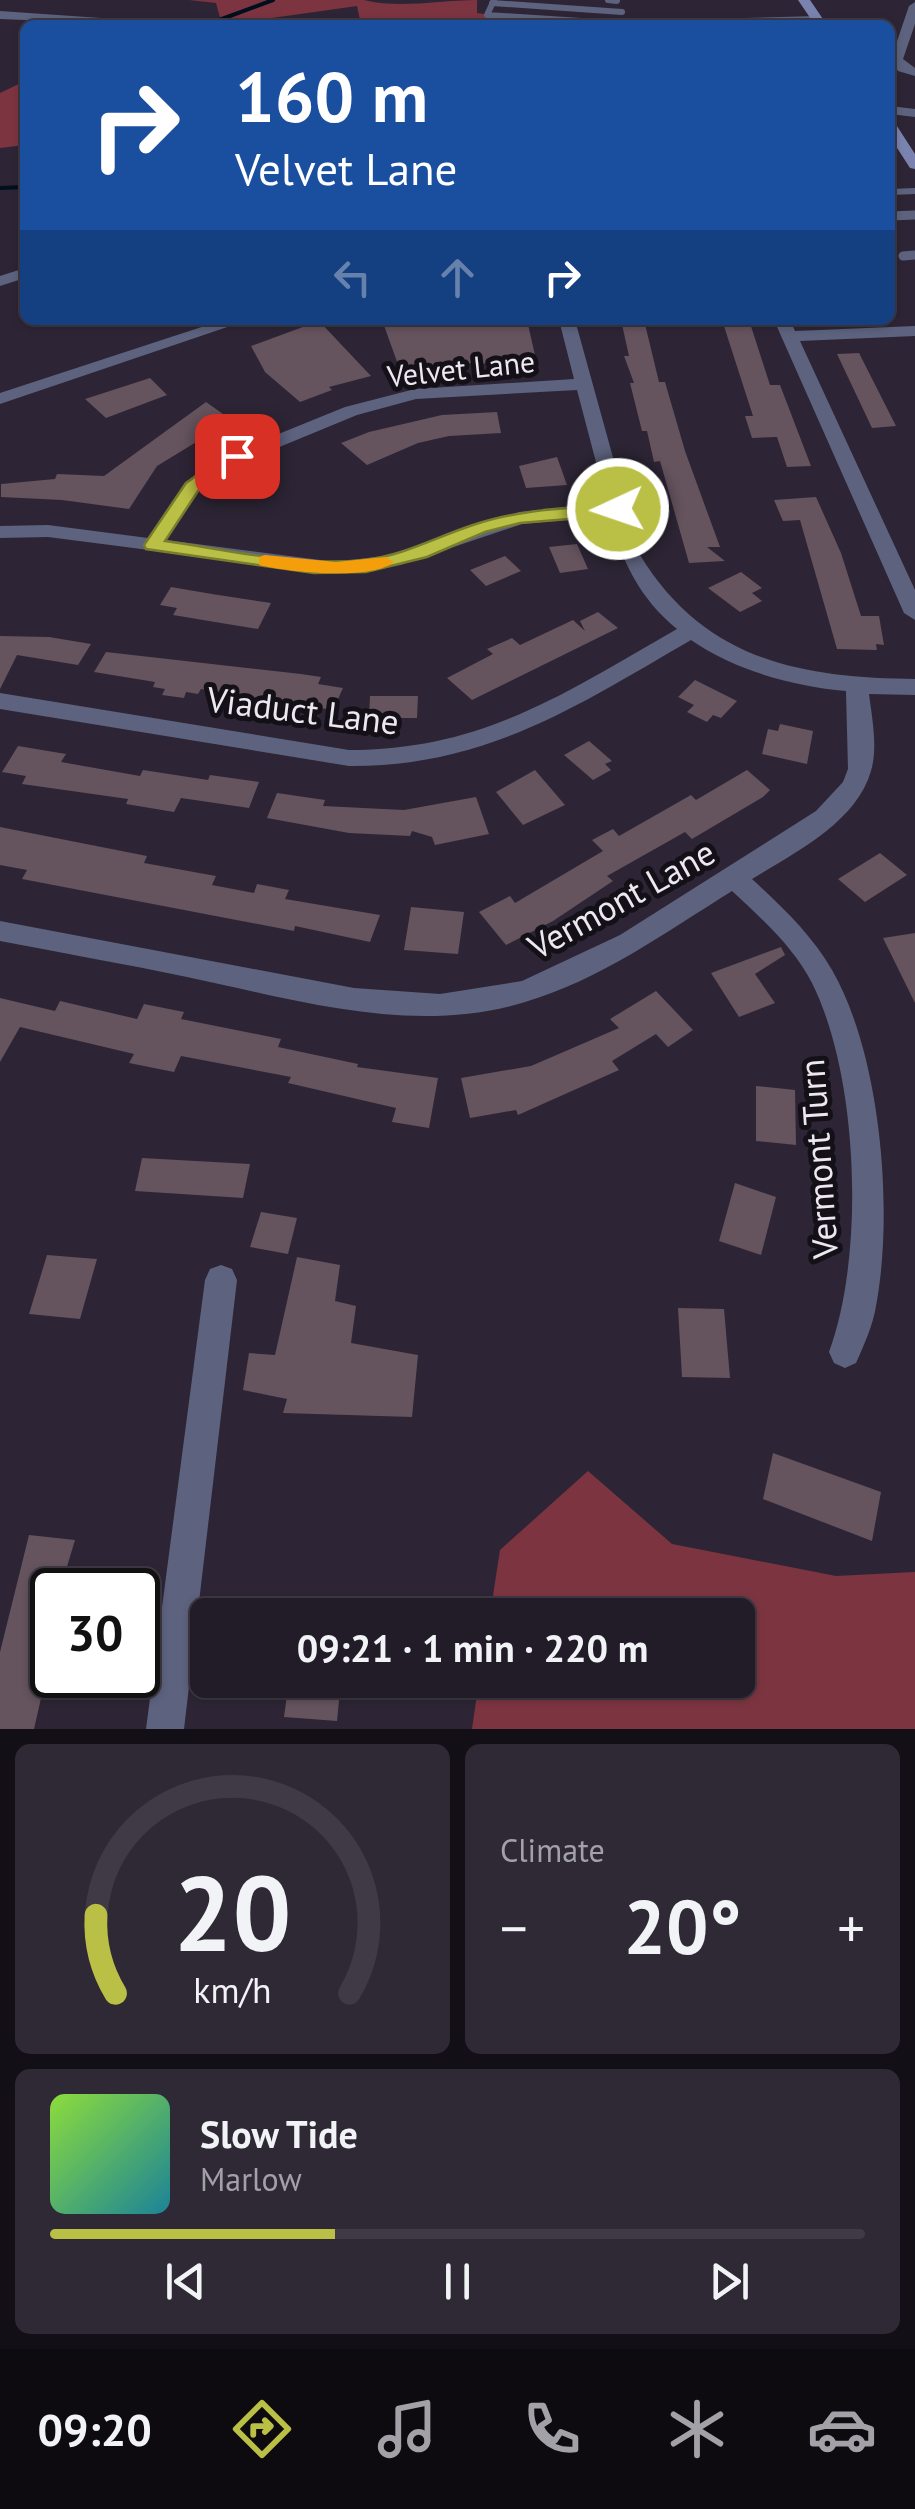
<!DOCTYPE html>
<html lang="en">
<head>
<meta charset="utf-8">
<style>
  :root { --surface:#221c28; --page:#2e2934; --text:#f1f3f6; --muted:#a2a1a8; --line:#3f3a45; --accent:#bac045 }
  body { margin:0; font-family:"PT Sans",sans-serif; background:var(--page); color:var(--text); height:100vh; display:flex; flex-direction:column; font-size:38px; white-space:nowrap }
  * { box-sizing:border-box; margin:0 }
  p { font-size:32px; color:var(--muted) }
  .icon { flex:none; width:55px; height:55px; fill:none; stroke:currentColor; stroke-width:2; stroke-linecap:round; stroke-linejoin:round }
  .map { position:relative; height:1729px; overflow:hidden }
  .sheet { display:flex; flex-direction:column; gap:15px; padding:15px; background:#130f16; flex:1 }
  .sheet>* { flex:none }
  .hud { position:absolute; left:20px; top:20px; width:875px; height:305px; border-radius:15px; box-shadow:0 2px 8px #0004,0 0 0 2px var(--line); background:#1a4fa0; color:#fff; overflow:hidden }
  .speed { position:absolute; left:30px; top:1568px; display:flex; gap:20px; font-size:50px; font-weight:700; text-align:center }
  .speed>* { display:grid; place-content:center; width:130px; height:130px; border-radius:50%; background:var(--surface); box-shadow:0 2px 8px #0004,0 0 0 2px var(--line); line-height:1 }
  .speed .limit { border:5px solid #111; border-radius:15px; background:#fff; color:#111 }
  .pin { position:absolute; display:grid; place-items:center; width:85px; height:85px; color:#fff; margin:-42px; border-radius:20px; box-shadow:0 5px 15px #0006 }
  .me { position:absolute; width:110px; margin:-55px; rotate:267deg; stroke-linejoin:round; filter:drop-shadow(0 0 8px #0008) }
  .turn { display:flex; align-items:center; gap:35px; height:210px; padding:0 50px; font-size:45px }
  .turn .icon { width:130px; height:130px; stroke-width:2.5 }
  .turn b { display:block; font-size:70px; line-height:85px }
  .lanes { display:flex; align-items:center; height:95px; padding:0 50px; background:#0003; justify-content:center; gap:50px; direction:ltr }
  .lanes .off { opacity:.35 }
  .big { font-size:75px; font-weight:600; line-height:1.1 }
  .sheet .tile { flex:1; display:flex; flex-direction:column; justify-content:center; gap:15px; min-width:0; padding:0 35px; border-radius:15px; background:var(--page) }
  .sheet .dial { align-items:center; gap:0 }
  .dial svg { height:260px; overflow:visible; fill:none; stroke:var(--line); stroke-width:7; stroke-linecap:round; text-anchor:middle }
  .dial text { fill:var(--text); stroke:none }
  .song { display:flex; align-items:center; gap:30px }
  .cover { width:120px; height:120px; border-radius:15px; background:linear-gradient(135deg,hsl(90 70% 55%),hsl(190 70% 35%)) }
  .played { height:10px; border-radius:5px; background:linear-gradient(90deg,var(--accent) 35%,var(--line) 35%) }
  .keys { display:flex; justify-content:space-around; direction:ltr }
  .heat { display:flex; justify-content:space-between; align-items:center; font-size:55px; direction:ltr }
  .sheet .tiles { flex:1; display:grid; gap:15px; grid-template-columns:1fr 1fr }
  .tile:last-child { grid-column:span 2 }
  .trip { position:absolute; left:190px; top:1598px; width:565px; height:100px; border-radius:15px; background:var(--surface); box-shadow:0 2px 8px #0004,0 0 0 2px var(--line); font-weight:600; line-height:100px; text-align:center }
  .tabs { display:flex; height:160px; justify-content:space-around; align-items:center; background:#0e0b10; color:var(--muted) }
  .tabs .icon { width:70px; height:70px }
  .tabs .selected { color:var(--accent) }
  .tabs b { font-size:45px; color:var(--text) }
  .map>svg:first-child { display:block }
</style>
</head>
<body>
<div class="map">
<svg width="915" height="1729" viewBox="0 0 915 1729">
  <rect width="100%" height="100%" fill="#2d2535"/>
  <path fill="#7c3540" d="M189,0H364C400,9 439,0 477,0V13L544,22C517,34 457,19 425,20C404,20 383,25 361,25L357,6L222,25L216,3Z
    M25,81V145L0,148V93Z
    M588,1471L672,1544L836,1576L915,1572V1729H472L479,1680H738V1615H490L500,1550Z"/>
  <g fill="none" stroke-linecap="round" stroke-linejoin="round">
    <path stroke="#000f1d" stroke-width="4" d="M211,23L273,0
      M0,188L25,187"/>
  </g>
  <path fill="#65535e" d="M382,320H527L537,364L452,363L400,370Z
    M621,320H644L659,382H665L685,451L720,547H707L725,561L689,563L660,461L654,462L647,431H642L630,383H634L624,356H629Z
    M722,320H749L770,385H780L811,466L787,467L777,437L752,438L745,416H753Z
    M319,321L371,376L329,387L332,390L300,402L265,372L251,346Z
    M859,353L896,426L872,428L837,354Z
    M150,378L167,395L106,418L85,399Z
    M206,402L240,426L207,441L203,438L157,466L129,509L62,500L1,497V484L55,479L57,474L104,476Z
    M497,412L501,433L449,436L418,443L367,465L341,443L369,432L442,415Z
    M557,457L567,485L526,488L519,466Z
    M816,497L841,553L861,616H879L884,645L876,644L877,650L837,649L800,520L783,521L774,500Z
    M577,544L588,569L560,573L549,547Z
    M505,556L521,571L486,586L470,570Z
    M741,572L762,588L752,593L762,601L740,612L708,588Z
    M171,587L212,594L271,603L258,629L215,622L173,615L177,608L160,605Z
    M598,612L618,628L472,700L447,678L493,654L487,649L512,638L520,645L573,620L585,631L580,621Z
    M0,636L49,637L91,644L78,665L17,655L0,689Z
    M106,652L301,674L321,677L318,684L343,688L333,710L201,689L198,694L186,692L184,698L162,695L165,689L153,687L155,682L94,672Z
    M695,680L737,701L721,718L713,715L707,722L687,712L694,705L678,697Z
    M370,696H418L417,718H369Z
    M780,724L813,731L807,764L762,754L768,729L778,731Z
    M589,741L612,761L605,764L611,770L593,780L564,755Z
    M18,746L66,754L61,762L140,776L143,770L208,780L210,775L259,782L249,808L181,798L174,812L126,804L128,799L22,784L26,776L2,772Z
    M535,770L565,805L523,825L496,792Z
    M747,770L770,790L763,797L692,839L685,832L607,876L613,881L553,921L506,945L479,912L510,896L515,903L603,851L592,840L613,829L619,836L691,795L696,800Z
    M277,793L325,800L323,806L404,810L476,797L489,834L435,845L432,837L412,831L410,836L349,833L267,818Z
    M0,827L147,856L144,863L216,876L212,885L254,893L257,884L289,890L285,899L380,915L370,942L295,926L294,931L22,879L27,870L0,865Z
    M880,853L907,875L865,902L838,879Z
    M411,907L464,912L458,954L404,950Z
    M915,933V1003L883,938Z
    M781,947L785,955L755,974L775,1003L739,1017L711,973Z
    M656,991L693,1030L668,1047L656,1034L612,1061L619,1070L518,1115L516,1110L470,1118L461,1078L531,1066L619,1028L610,1019Z
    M0,998L55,1011L60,1001L137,1019L144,1004L184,1012L181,1019L281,1039L278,1047L358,1064L357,1067L438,1078L429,1128L392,1122L396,1108L288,1083L291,1077L181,1056L174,1072L129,1063L134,1054L20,1027L0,1062Z
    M756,1086L795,1090L796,1145L756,1141Z
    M142,1158L250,1164L243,1198L135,1191Z
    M735,1183L776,1197L761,1255L719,1241Z
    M261,1212L297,1218L288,1254L250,1247Z
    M47,1255L97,1259L80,1319L29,1314Z
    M297,1257L340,1265L335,1301L356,1306L351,1343L418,1355L412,1417L283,1413L287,1399L243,1390L249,1353L275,1355Z
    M678,1308L724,1309L730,1378L682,1377Z
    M773,1453L881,1492L872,1541L763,1499Z
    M29,1535L75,1540L60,1590H52V1650L34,1729H0V1652Z
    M289,1680H341L337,1721L284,1717Z"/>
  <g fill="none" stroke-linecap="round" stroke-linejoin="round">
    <path stroke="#5d637e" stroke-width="6" d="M494,0L487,15L627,24L817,19
      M608,0L617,1
      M492,3L622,12
      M890,192L915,191"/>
    <path stroke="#5d637e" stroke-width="9" d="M890,216L915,215
      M903,256L915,255"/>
    <path fill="#5d637e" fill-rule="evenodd" d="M915,2V24L903,59L915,68V76L898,71L891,59L909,6Z
      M0,11L144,21L150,25L0,19Z
      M890,106L915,109V117L890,114Z
      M25,268V278L0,286V276Z
      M223,320H248L0,404V393Z
      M559,320H575L640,555C704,660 800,678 915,679V695L869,694C872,718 878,747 871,771C856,823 794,853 752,879C781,906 812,935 832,970C881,1055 894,1211 876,1306C873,1325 864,1345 856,1363L845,1368L834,1363L829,1352C865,1255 859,1077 812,983C794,947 761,918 732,891C666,932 600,980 525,1002C413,1036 297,1000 187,977C125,964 62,953 0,941V921L354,988L440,994L522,981L620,935L816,811L843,782L848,769L846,691C793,686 736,671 691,640C577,706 486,767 349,766L0,709V693L349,750C483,750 565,693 677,629C640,599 621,560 610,516L522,524L400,565L336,574L48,537L0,538V526L48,525L148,538L185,483L212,461L345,407L415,389L574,379ZM577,390L607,504L519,512L390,555L336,562L166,540L199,491L226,469L357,415L416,399Z
      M774,320H790L795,331L915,326V336L800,341L915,590V620L904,613Z
      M221,1265L232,1269L237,1280L184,1729H146L205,1280L210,1269Z"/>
    <path fill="#7a83af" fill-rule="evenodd" d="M798,0H810L827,25H815Z
      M890,122L895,123L915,154V169L910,168L890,137Z"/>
  </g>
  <path fill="#bac045" stroke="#797d2d" stroke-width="2.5" d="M231,452L246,456L198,491L165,541C229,550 298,567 364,560C403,556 436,537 473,525C520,509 569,508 618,504L626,509L618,515L520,523L485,532L427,557L366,572L314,573L146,549L144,545L186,483Z"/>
  <path fill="#f59e0b" d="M265,555L336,562L385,557L394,562C371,581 288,572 259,565V557Z"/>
  <g text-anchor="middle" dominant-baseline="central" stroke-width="10" stroke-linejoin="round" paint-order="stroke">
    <g font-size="30" fill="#ece7f1" stroke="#141017">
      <text transform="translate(461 368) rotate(-6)">Velvet Lane</text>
    </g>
    <g font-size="35" fill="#ece7f1" stroke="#141017">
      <text transform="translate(303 710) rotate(7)">Viaduct Lane</text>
      <text transform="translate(621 899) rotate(-29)">Vermont Lane</text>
      <text transform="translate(818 1159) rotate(-94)">Vermont Turn</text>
    </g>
  </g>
</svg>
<div class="speed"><div class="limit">30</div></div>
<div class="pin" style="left:237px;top:456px;background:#d93025"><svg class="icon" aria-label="arrive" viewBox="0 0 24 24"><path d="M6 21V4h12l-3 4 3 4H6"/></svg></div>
<svg class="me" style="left:618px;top:509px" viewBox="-20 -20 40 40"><circle r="17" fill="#bac045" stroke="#fff" stroke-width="3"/><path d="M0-11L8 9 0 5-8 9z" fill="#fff"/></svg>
<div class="trip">09:21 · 1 min · 220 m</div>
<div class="hud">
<div class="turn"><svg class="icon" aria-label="right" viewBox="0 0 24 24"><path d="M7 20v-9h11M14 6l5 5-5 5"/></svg><div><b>160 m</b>Velvet Lane</div></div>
<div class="lanes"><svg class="icon off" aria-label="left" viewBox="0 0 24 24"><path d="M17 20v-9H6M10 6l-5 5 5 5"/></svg><svg class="icon off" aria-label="ahead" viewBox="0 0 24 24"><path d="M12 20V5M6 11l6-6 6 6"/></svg><svg class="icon" aria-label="right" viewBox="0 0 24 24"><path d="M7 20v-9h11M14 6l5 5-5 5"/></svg></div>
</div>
</div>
<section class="sheet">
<div class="tiles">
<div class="tile dial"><svg viewBox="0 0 100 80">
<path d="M14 69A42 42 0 1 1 86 69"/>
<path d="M14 69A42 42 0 0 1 8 45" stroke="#bac045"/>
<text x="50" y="56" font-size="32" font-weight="700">20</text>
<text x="50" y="72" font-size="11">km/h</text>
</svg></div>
<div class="tile"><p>Climate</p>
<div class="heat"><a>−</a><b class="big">20°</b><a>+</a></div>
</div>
<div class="tile">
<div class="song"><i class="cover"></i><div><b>Slow Tide</b><p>Marlow</p></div></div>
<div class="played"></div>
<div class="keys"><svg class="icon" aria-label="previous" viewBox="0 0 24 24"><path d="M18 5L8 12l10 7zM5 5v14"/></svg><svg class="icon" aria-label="pause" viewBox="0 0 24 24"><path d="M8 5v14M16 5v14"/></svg><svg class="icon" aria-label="next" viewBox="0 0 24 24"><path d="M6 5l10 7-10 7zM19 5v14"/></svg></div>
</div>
</div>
</section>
<nav class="tabs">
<b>09:20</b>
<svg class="icon selected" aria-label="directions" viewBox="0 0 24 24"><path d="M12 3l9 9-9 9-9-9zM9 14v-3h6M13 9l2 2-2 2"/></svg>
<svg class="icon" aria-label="music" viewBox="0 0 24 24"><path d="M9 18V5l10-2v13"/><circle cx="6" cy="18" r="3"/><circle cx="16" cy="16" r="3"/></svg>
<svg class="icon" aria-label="phone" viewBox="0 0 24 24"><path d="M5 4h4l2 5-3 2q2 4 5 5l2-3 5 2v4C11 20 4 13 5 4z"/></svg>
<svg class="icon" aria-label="climate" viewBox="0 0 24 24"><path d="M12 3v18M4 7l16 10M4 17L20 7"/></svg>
<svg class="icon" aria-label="car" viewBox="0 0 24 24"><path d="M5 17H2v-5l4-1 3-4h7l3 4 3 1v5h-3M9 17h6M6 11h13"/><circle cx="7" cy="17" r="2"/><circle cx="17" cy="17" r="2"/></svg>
</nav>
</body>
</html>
